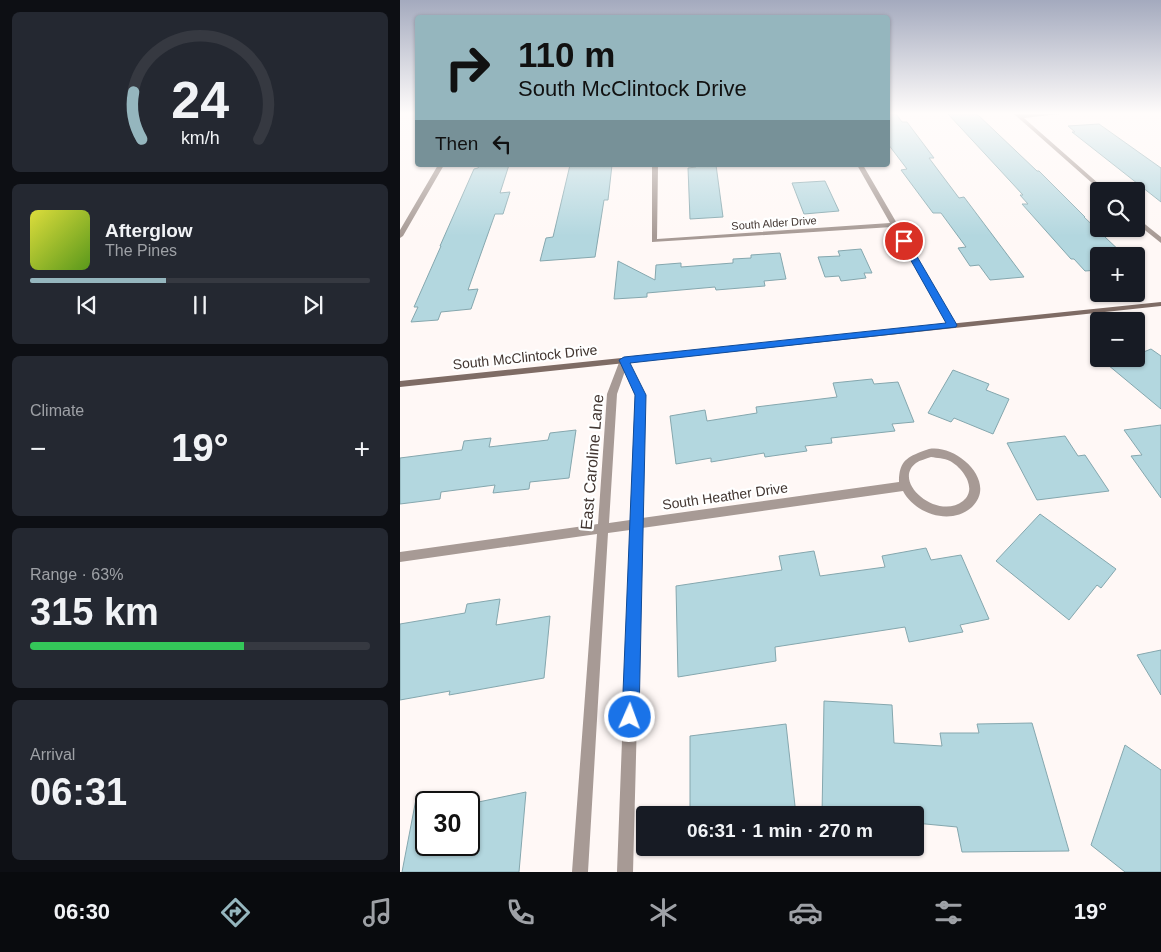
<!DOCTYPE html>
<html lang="en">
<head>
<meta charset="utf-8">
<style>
  :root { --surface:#171b24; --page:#242831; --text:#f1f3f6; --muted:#9ea1a6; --line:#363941; --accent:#95b6be }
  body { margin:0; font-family:Arial,sans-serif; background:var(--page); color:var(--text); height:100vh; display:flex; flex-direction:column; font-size:19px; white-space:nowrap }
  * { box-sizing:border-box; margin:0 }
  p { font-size:16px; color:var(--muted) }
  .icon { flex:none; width:28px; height:28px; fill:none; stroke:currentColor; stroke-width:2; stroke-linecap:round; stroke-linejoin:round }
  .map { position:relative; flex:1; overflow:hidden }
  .drawer { display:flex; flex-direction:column; gap:12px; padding:12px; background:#0d0f14; width:400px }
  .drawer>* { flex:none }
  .top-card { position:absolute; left:15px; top:15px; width:475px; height:152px; border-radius:5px; box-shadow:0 1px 4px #0004; background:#95b6be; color:#111; overflow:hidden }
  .fabs { position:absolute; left:690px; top:182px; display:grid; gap:10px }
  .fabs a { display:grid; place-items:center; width:55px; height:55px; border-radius:5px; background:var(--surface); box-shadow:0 1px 4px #0004; font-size:25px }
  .speed { position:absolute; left:15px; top:791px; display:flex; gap:10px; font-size:25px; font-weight:700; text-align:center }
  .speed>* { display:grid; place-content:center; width:65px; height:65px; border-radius:50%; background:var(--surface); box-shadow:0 1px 4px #0004; line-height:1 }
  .speed .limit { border:2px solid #111; border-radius:8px; background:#fff; color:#111 }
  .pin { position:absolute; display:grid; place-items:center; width:42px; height:42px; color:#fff; margin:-21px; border:2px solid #fff; border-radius:50%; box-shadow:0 1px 5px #0007 }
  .me { position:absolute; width:55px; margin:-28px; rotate:2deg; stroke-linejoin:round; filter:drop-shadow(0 0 4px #0008) }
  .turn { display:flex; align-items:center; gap:18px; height:105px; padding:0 20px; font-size:22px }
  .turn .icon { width:65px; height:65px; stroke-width:2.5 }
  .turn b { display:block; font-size:35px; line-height:42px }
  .then { display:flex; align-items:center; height:48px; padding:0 20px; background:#0003; gap:10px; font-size:19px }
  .big { font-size:38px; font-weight:700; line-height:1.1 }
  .drawer .tile { flex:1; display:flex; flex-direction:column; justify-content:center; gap:8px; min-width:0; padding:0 18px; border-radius:8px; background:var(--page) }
  .drawer .dial { align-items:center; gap:0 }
  .dial svg { height:130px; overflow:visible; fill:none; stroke:var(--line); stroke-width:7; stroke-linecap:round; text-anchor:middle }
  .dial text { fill:var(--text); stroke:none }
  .song { display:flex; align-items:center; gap:15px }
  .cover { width:60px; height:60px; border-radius:8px; background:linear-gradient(135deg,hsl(60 70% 55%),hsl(90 70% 35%)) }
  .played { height:5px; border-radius:2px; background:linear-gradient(90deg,var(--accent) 40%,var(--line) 40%) }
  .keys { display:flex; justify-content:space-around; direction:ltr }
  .heat { display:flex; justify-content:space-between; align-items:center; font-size:28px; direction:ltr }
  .charge { height:8px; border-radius:4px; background:linear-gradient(90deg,#34c759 63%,var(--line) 0) }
  .trip { position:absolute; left:236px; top:806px; width:288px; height:50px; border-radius:5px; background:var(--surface); box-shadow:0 1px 4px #0004; font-weight:700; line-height:50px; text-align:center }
  .tabs { display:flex; height:80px; justify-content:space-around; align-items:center; background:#090b0e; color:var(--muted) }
  .tabs .icon { width:35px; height:35px }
  .tabs .active { color:var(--accent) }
  .tabs b { font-size:22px; color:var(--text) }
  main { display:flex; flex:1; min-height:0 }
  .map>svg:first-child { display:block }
</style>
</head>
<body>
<main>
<section class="drawer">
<div class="tile dial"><svg viewBox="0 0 100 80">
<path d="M14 69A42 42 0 1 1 86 69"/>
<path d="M14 69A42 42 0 0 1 9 40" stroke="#95b6be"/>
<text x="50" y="56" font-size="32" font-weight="700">24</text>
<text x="50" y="72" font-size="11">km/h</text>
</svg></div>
<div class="tile">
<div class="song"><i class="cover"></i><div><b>Afterglow</b><p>The Pines</p></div></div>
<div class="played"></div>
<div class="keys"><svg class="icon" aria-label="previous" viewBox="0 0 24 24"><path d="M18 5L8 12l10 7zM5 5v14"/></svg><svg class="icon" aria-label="pause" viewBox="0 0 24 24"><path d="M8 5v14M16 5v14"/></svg><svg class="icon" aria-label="next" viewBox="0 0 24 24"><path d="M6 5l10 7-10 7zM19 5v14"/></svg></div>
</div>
<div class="tile"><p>Climate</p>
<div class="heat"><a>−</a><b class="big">19°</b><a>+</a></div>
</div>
<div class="tile"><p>Range · 63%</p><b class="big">315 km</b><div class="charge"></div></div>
<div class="tile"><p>Arrival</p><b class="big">06:31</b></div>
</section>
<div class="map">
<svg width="761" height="872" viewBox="0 0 761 872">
  <rect width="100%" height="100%" fill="#fff8f6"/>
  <path fill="#b3d7df" stroke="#85a7ae" d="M488,114H496L502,122H507L534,158H529L559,198L564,197L624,277L590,280L579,265L570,266L558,248L566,247L541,213H533L501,170L507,169L488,144Z
    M548,114H577L637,171H639L685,217H684L725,256H699V270L685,271L674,259H671L622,204H628L620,195H623Z
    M699,124L761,168V202L672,132H675L668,126Z
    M80,165H109L100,193L110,192L103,214H95L68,290L78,289L71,309L41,312L38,320L11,322L18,307H14L41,246H40L74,169L78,168Z
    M170,165H212L208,200H204L195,257L140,261L146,238L153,237Z
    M295,165H316L323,217L290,219L288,168L296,167Z
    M425,181L439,211L404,214L392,183Z
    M461,249L472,273H464L466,278L441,281L439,276L425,277L418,257L440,256L438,251Z
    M380,253L386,279L364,281L365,286L316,290L315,287L247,293V297L214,299L218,261L255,280L256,265L281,263V267L333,263V259L351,258V255Z
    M751,349L761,356V409L708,365L725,359H736V355Z
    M553,370L589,384L586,390L609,399L593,434L554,418L551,422L528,413Z
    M472,379L474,384L498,382L514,422L492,424L495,431L431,438L432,443L405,446L407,451L365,457L364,453L311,462V458L276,464L270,416L305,410L307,421L357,413L356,407L437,397L433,383Z
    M761,425V498L731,456L742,455L724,430Z
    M176,430L169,478L130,482L129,489L93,493L95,485L41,492L40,499L0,504V458L62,450L64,441L91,438L89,447L148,440L150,433Z
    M665,436L678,456L685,455L709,491L637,500L607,443Z
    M640,514L716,569L701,588L697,585L669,620L596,561Z
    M526,548L531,560L561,555L589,619L560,625L563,632L509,642L505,627L375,647L376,661L278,677L276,586L382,570L379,556L414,551L420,576L485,567L482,556Z
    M100,599L96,625L150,616L144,678L49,695L50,691L0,700V624L65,613L67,604Z
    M761,650V695L737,655Z
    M424,701L492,705L494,743L542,746L540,733H579L577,724L632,723L669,851L562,852L557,827L515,823V815H422Z
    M386,724L396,815H355V810L319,815H290V736Z
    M725,745L761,770V872H725L691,845Z
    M126,792L119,872H2L17,794L26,795V845H69V804Z"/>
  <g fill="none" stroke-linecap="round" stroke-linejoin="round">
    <path fill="#a79a95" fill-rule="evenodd" d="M614,114H660L624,118L707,191H701Z
      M38,165H44L3,236L0,238V230Z
      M252,165H258L257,239L490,223L457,165H463L556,325L552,328L548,325L492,227L252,242Z
      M736,217L761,237V243L736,223Z
      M224,357L228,360L245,395L242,518L499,482C499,466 503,459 518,453C521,452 525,450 529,449C557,444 598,482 572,507C551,526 515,514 503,491L242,528L233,872H217L230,530L208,533L188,872H172L197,534L0,562V552L198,524L207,394L220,360ZM225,371L235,395L230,520L209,523L217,394ZM531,457C537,458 544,458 550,461C563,468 578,489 563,501C538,521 491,482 516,463C520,460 526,459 531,457Z"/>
    <path fill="#7f6c65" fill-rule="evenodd" d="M761,302V306L0,387V381Z"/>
  </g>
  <linearGradient id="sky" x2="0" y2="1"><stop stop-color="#a4aabe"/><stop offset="0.48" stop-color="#fffcfb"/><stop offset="1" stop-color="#fffcfb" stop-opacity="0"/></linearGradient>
  <rect width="761" height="236" fill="url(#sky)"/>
  <path fill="#1a73e8" stroke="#114b97" d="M504,238L508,241L557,325L556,327L230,363L246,395L239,717L236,723L230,726L225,723L222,717L235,395L219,360L224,357L546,323L500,241Z"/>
  <g text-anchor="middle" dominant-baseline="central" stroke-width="4.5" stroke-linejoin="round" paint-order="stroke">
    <g font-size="11" fill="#413530" stroke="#fff">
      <text transform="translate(374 223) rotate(-4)">South Alder Drive</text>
    </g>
    <g font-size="14" fill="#413530" stroke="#fff">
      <text transform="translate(125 357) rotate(-6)">South McClintock Drive</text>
      <text transform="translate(325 496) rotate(-8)">South Heather Drive</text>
    </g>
    <g font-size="16" fill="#413530" stroke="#fff">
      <text transform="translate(192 462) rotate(-85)">East Caroline Lane</text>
    </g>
  </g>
</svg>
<div class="fabs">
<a><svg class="icon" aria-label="search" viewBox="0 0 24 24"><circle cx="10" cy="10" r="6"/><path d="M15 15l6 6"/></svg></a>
<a>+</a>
<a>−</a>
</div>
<div class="speed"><div class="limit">30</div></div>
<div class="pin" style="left:504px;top:241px;background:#d93025"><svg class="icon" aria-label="arrive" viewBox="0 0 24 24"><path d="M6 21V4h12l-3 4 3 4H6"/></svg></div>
<svg class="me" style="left:230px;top:717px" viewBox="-20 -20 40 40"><circle r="17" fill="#1a73e8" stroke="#fff" stroke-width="3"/><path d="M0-11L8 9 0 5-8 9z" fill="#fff"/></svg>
<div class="trip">06:31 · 1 min · 270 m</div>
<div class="top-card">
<div class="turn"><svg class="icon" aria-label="right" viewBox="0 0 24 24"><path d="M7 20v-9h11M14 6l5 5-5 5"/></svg><div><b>110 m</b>South McClintock Drive</div></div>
<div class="then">Then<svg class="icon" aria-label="left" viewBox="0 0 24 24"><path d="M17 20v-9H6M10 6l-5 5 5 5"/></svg></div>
</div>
</div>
</main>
<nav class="tabs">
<b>06:30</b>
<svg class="icon active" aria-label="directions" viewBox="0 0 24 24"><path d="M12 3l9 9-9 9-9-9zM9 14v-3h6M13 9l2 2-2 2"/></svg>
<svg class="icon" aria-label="music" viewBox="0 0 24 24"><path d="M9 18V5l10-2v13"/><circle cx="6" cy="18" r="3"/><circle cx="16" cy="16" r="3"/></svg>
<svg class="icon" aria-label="phone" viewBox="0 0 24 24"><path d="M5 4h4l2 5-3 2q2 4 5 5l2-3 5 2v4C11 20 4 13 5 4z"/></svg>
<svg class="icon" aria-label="climate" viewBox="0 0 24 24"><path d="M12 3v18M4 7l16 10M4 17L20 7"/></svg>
<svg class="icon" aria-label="car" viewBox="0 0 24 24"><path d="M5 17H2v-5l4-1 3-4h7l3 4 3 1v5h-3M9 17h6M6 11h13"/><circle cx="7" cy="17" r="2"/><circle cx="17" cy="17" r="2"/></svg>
<svg class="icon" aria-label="filters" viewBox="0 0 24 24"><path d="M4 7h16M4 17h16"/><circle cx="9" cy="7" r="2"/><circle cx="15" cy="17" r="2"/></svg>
<b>19°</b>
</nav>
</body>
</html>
